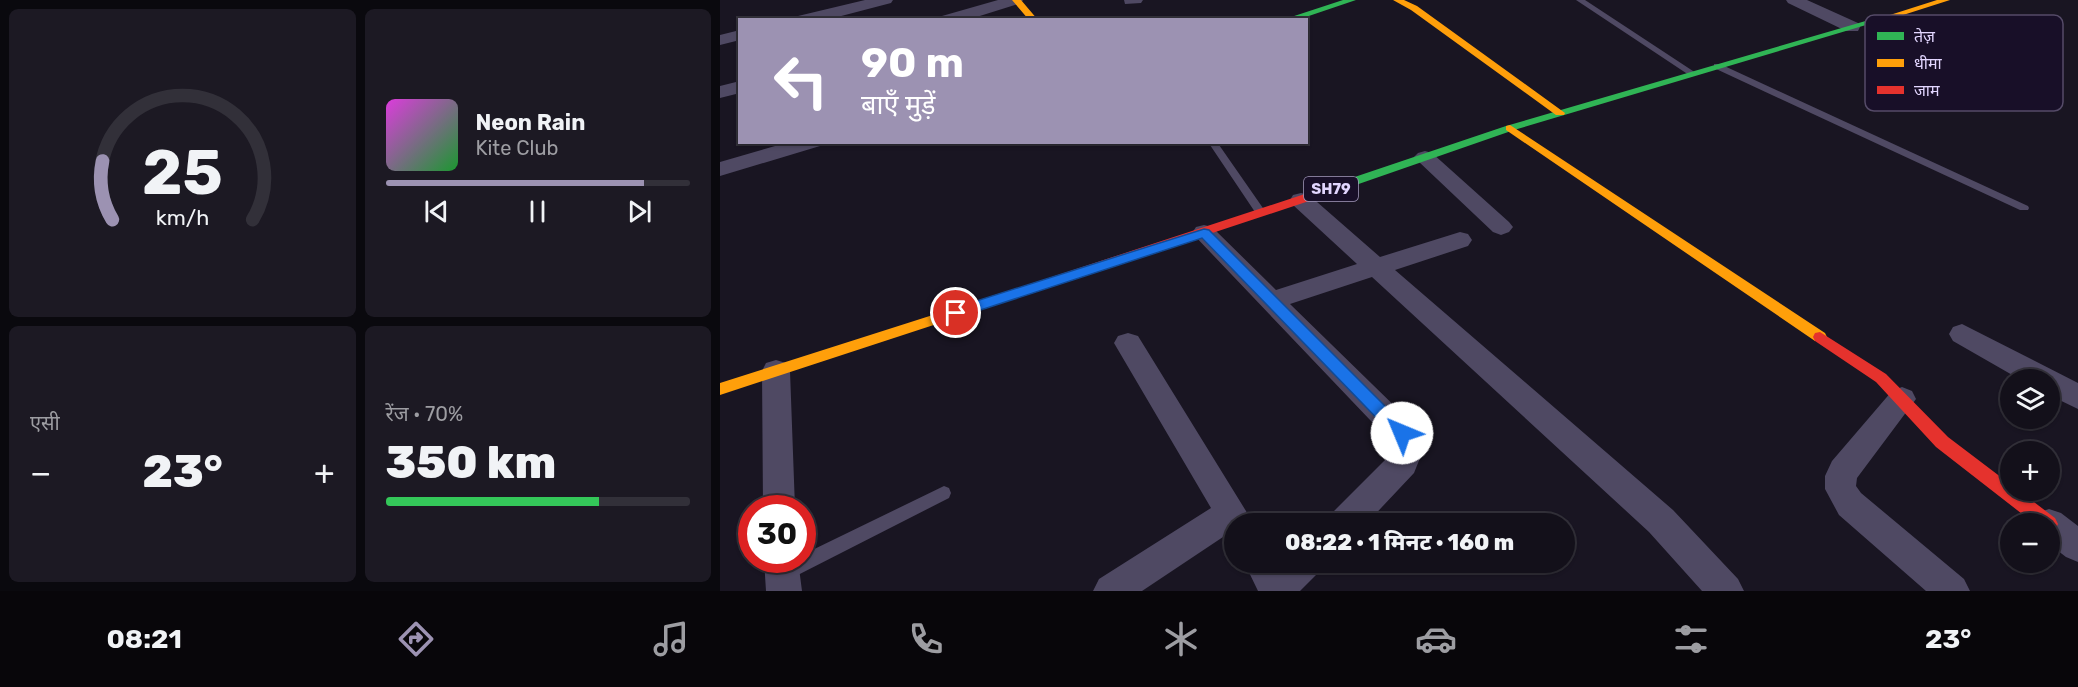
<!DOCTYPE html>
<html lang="hi">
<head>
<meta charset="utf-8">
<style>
  :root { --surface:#13101a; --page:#1c1923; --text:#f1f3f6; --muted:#9d9da2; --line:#323039; --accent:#9c92b2 }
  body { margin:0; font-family:Rubik,"Noto Sans Devanagari",sans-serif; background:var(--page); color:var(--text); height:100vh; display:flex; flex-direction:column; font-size:22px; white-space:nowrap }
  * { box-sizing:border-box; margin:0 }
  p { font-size:20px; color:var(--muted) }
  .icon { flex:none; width:33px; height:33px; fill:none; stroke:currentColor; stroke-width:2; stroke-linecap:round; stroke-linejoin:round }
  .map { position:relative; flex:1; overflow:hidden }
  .drawer { display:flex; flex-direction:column; gap:9px; padding:9px; background:#0a090e; width:720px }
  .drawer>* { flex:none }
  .hud { position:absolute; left:18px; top:18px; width:570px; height:126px; border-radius:0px; box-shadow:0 2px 4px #0004,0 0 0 2px var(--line); background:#9c92b2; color:#fff; overflow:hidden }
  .buttons { position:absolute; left:1280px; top:369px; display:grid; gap:12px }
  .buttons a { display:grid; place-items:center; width:60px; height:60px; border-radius:50%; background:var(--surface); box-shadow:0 2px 4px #0004,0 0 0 2px var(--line); font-size:30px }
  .speed { position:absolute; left:18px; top:495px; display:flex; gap:12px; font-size:30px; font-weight:700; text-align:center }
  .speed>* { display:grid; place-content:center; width:78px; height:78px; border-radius:50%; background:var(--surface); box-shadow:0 2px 4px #0004,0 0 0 2px var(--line); line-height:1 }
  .speed .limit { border:9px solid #d22; background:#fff; color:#111 }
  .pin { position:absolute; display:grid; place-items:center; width:51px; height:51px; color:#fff; margin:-26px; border:3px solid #fff; border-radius:50%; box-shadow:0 2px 6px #0007 }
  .me { position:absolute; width:66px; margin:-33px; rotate:315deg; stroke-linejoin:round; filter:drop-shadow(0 0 4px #0008) }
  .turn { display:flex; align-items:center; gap:21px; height:126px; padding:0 24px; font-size:27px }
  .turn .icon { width:78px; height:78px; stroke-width:2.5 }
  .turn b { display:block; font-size:42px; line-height:51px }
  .big { font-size:45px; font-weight:800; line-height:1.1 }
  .drawer .card { flex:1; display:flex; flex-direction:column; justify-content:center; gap:9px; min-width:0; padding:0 21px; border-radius:9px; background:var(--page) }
  .drawer .dial { align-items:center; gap:0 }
  .dial svg { height:156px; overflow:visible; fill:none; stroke:var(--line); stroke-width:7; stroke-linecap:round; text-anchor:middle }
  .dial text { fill:var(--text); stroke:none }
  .song { display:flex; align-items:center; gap:18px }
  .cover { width:72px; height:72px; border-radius:9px; background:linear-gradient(135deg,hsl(300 70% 55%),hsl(130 70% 35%)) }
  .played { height:6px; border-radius:3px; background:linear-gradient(90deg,var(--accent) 85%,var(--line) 85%) }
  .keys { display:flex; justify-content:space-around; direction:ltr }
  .heat { display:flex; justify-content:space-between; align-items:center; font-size:33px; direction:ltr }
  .charge { height:9px; border-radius:4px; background:linear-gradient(90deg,#34c759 70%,var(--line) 0) }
  .drawer .tiles { flex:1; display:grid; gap:9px; grid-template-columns:repeat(2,1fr) }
  .trip { position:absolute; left:504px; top:513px; width:351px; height:60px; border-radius:30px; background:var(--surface); box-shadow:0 2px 4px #0004,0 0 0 2px var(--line); font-weight:800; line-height:60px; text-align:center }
  .tab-bar { display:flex; height:96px; justify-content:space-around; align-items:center; background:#08060a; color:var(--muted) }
  .tab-bar .icon { width:42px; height:42px }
  .tab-bar .active { color:var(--accent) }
  .tab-bar b { font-size:27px; color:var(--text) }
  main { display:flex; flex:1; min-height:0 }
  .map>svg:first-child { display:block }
</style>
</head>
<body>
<main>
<section class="drawer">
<div class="tiles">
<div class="card dial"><svg viewBox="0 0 100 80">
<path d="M14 69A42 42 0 1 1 86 69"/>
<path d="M14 69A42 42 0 0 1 9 39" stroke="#9c92b2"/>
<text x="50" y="56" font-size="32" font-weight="700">25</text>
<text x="50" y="72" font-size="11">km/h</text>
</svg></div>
<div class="card">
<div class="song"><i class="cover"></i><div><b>Neon Rain</b><p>Kite Club</p></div></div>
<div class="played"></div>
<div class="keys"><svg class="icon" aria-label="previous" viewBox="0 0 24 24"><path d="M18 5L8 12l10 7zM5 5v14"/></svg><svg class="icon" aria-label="pause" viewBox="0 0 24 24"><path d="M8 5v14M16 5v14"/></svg><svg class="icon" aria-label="next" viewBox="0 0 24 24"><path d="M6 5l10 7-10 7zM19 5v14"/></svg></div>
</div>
<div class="card"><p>एसी</p>
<div class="heat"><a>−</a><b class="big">23°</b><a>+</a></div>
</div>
<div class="card"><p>रेंज · 70%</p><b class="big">350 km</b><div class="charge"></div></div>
</div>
</section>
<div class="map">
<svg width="1358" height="591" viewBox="0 0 1358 591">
  <rect width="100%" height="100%" fill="#191522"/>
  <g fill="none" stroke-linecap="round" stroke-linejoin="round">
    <path fill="#4f4963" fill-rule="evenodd" d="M856,0H865L976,73L969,75Z
      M994,64H1000L1308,206L1309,208L1308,210H1300L994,68Z
      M488,142H497L545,211L546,213L545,215H537Z
      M224,486L229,488L231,493L229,498L70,579L64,581L58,579L56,573L58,567L74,560H82V555Z"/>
    <path fill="#4f4963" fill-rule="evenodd" d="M145,0H173L171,3L106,20H76L78,16Z
      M278,0H303L301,3L247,20H220L222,16Z
      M404,0H423L421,3L405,4Z
      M1066,0H1087L1138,23L1140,27L1138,31H1126L1068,3Z
      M20,30V40L0,45V35Z
      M20,81V93L0,98V86Z
      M69,142H103L100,146L0,176V162Z
      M705,151L712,153L789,222L793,227L789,232L781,235L773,232L698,161L694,157L698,153Z
      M581,193L589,195L660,257L740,232L748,234L752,240L748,246L675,270L953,510L1018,579L1024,591H982L929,532L652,277L570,304L693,424L704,448L694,473L646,524H608L612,513L671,454L674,448L671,442L472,233L476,227L484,225L492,227L556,290L637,264L573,205L570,200L573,195Z
      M1242,324L1358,383V409L1329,395V380H1301L1233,341L1229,334L1233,327Z
      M408,333L418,336L534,524H514V538L506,535L422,591H373L379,579L491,508L394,343L398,336Z
      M56,360L66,363L70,371L75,508H43L42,371L46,363Z
      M1182,387L1192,391L1196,399L1137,478L1136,486L1141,493L1244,579L1250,591H1206L1119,515L1105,489V476L1112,461L1172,391Z
      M1329,509L1341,513L1358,526V562L1346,557L1329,544V524H1313L1317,513Z
      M44,560H78L82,591H46Z
      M524,562H602L597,574L580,591H538Z"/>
    <path fill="#30b455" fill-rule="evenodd" d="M623,0H636L577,20H562Z
      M1149,20L1156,22L794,130L607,195H599L597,192L599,189L786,126Z"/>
    <path fill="#ff9f0a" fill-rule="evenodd" d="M292,0H301L318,20H309Z
      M673,0H684L697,6L845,113L844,115H836L691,10Z
      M1217,0H1230L1155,24L1148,22Z
      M790,125L1105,333L1107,337L1105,341H1095L786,130V126Z
      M288,291L293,293L295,296L293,299L0,395V383Z"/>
    <path fill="#e5322d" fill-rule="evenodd" d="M603,188L607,189L609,192L607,195L293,299H283L281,296L283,293Z
      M1100,332L1166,374L1228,437L1290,484V490H1298L1335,518L1338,524L1335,530L1329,532V524H1315L1216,447L1156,382L1095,341L1093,337L1095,333Z"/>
  </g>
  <path fill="#1a73e8" stroke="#114b97" stroke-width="1.5" d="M484,229L489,230L687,428L690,433L687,438L682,440L676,438L482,238L236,318L229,313L231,309Z"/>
  <g text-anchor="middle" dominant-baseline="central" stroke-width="6" stroke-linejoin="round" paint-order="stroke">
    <rect fill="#180f28" stroke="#a59abe" stroke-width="1.5" x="584" y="177" width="54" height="24" rx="4.5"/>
    <g font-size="15" font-weight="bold" fill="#e2d6ff">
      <text x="611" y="189">SH79</text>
    </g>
  </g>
  <rect x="1145" y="15" width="198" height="96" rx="9" fill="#180f28" stroke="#554b68" stroke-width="1.5"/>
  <rect x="1157" y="32" width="27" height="8" fill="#30b455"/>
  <rect x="1157" y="59" width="27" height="8" fill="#ff9f0a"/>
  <rect x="1157" y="86" width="27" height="8" fill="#e5322d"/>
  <g font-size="16" fill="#e2d6ff">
    <text x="1194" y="42">तेज़</text>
    <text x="1194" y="69">धीमा</text>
    <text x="1194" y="96">जाम</text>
  </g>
</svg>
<div class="buttons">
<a><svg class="icon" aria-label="layers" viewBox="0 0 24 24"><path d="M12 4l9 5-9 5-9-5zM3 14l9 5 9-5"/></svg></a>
<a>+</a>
<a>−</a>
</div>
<div class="speed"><div class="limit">30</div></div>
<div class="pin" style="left:236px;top:313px;background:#d93025"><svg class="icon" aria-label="arrive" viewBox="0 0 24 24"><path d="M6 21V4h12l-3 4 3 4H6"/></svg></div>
<svg class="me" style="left:682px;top:433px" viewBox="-20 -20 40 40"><circle r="19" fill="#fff"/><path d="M0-13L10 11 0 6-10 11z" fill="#1a73e8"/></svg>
<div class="trip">08:22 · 1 मिनट · 160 m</div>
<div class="hud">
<div class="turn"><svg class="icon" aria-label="left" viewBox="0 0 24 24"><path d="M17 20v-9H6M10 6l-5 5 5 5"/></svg><div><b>90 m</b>बाएँ मुड़ें</div></div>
</div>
</div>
</main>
<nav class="tab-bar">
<b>08:21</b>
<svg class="icon active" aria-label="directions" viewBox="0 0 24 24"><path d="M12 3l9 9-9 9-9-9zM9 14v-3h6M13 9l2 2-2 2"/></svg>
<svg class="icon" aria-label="music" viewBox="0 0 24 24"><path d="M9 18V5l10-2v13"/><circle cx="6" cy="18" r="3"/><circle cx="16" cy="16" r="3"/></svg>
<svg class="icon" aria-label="phone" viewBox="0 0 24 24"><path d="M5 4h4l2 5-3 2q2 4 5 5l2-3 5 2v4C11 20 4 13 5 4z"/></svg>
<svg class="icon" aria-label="climate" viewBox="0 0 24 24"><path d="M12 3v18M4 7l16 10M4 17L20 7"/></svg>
<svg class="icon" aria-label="car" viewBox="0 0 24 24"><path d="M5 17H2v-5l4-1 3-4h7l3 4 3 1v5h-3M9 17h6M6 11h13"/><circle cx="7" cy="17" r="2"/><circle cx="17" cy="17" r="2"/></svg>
<svg class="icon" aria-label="filters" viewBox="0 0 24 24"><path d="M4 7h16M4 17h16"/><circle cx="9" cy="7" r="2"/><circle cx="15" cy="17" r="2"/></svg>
<b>23°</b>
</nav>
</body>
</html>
